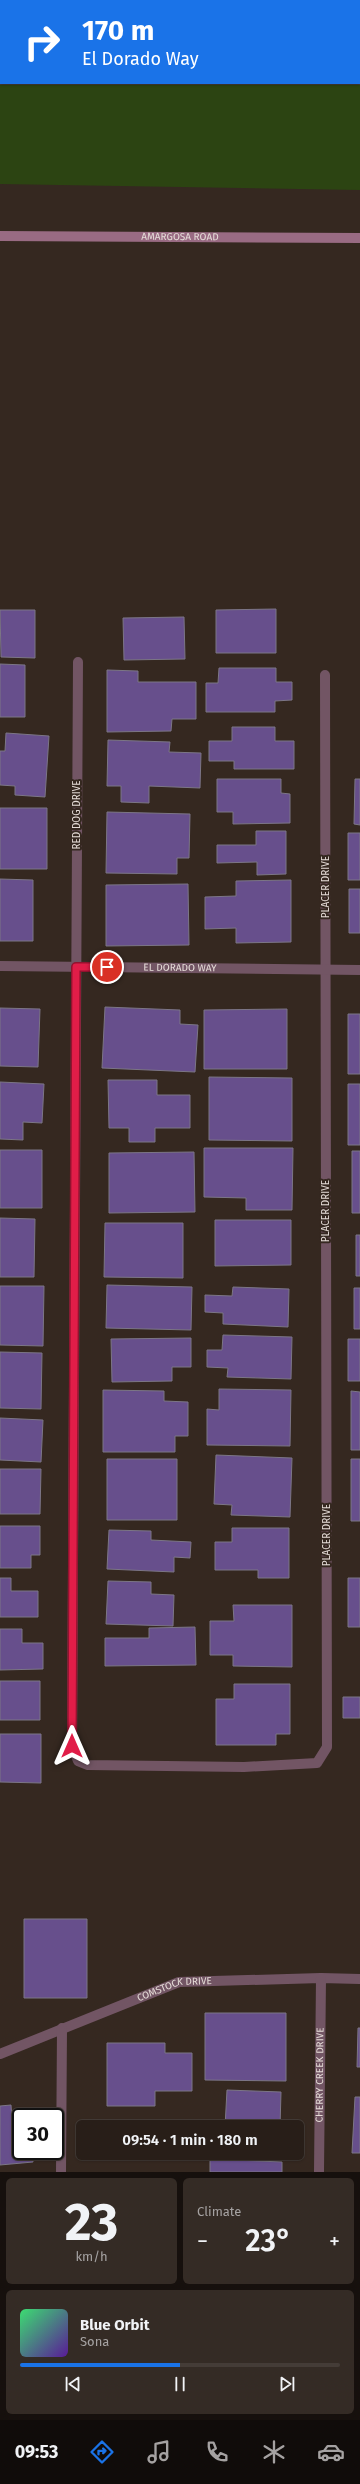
<!DOCTYPE html>
<html lang="en">
<head>
<meta charset="utf-8">
<style>
  :root { --surface:#281e18; --page:#342b25; --text:#f1f3f6; --muted:#a5a2a2; --line:#443c37; --accent:#1a73e8 }
  body { margin:0; font-family:"Fira Sans",sans-serif; background:var(--page); color:var(--text); height:100vh; display:flex; flex-direction:column; font-size:15px; white-space:nowrap }
  * { box-sizing:border-box; margin:0 }
  p { font-size:13px; color:var(--muted) }
  .icon { flex:none; width:22px; height:22px; fill:none; stroke:currentColor; stroke-width:2; stroke-linecap:round; stroke-linejoin:round }
  .map { position:relative; height:2172px; overflow:hidden }
  .sheet { display:flex; flex-direction:column; gap:6px; padding:6px; background:#16100d; flex:1 }
  .sheet>* { flex:none }
  .banner { position:absolute; left:0px; top:0px; width:360px; height:84px; box-shadow:0 1px 3px #0004,0 0 0 1px var(--line); background:#1a73e8; color:#fff; overflow:hidden }
  .speed { position:absolute; left:12px; top:2108px; display:flex; gap:8px; font-size:20px; font-weight:700; text-align:center }
  .speed>* { display:grid; place-content:center; width:52px; height:52px; border-radius:50%; background:var(--surface); box-shadow:0 1px 3px #0004,0 0 0 1px var(--line); line-height:1 }
  .speed .limit { border:2px solid #111; border-radius:6px; background:#fff; color:#111 }
  .pin { position:absolute; display:grid; place-items:center; width:34px; height:34px; color:#fff; margin:-17px; border:2px solid #fff; border-radius:50%; box-shadow:0 1px 4px #0007 }
  .me { position:absolute; width:44px; margin:-22px; rotate:0deg; stroke-linejoin:round; filter:drop-shadow(0 0 3px #0008) }
  .turn { display:flex; align-items:center; gap:14px; height:84px; padding:0 16px; font-size:18px }
  .turn .icon { width:52px; height:52px; stroke-width:2.5 }
  .turn b { display:block; font-size:28px; line-height:34px }
  .big { font-size:30px; font-weight:600; line-height:1.1 }
  .sheet .tile { flex:1; display:flex; flex-direction:column; justify-content:center; gap:6px; min-width:0; padding:0 14px; border-radius:6px; background:var(--page) }
  .sheet .dial { align-items:center; gap:0 }
  .dial b { font-size:52px; line-height:1 }
  .song { display:flex; align-items:center; gap:12px }
  .cover { width:48px; height:48px; border-radius:6px; background:linear-gradient(135deg,hsl(140 70% 55%),hsl(270 70% 35%)) }
  .played { height:4px; border-radius:2px; background:linear-gradient(90deg,var(--accent) 50%,var(--line) 50%) }
  .keys { display:flex; justify-content:space-around; direction:ltr }
  .heat { display:flex; justify-content:space-between; align-items:center; font-size:22px; direction:ltr }
  .sheet .tiles { flex:1; display:grid; gap:6px; grid-template-columns:1fr 1fr }
  .tile:last-child { grid-column:span 2 }
  .trip { position:absolute; left:76px; top:2120px; width:228px; height:40px; border-radius:6px; background:var(--surface); box-shadow:0 1px 3px #0004,0 0 0 1px var(--line); font-weight:600; line-height:40px; text-align:center }
  .dock { display:flex; height:64px; justify-content:space-around; align-items:center; background:#100c0a; color:var(--muted) }
  .dock .icon { width:28px; height:28px }
  .dock .current { color:var(--accent) }
  .dock b { font-size:18px; color:var(--text) }
  .map>svg:first-child { display:block }
</style>
</head>
<body>
<div class="map">
<svg width="360" height="2172" viewBox="0 0 360 2172">
  <rect width="100%" height="100%" fill="#352820"/>
  <path fill="#2c4412" fill-rule="evenodd" d="M0,0H360V190L0,184ZM1,1H359V83H1Z"/>
  <path fill="#674f8c" stroke="#7c7686" d="M276,609V653H216V610Z
    M0,610H35V658L1,657Z
    M184,617L185,659L124,660L123,618Z
    M0,664L25,665V717H0Z
    M219,668H276V682H292V700L275,701V712H206V683H218Z
    M107,670L138,671V682H196V719H172L171,731L107,732Z
    M232,727H275V741H294V769H234V761H209V741H232Z
    M6,733L49,736L45,797L15,795V786L0,785V751H5Z
    M108,740L170,742L169,752L201,753L200,788L149,786V803L121,802V786H107Z
    M217,779H281V793L290,794V823L233,824V812H217Z
    M355,779H360V825L354,824Z
    M0,808H47V869H0Z
    M107,812L190,814L189,858H177V874L106,873Z
    M256,831H286V874L257,875V862L217,863V845H256Z
    M348,833H360V880H348Z
    M0,879L33,880V941H0Z
    M291,880V942L236,943V928L205,929V897L236,896V881Z
    M188,884L189,945L106,946V885Z
    M349,889H360V933H349Z
    M105,1007L180,1010V1024L198,1025L195,1072L102,1068Z
    M0,1008L40,1009L38,1067L0,1066Z
    M287,1009V1069H204V1010Z
    M348,1014H360V1074H348Z
    M209,1077L292,1078V1141L209,1140Z
    M108,1080H157V1095H190V1128H155V1142H129V1128H109Z
    M0,1082L44,1084L42,1123L23,1122V1140L0,1139Z
    M348,1084H360V1145H348Z
    M204,1148H293L292,1210H246V1198L204,1197Z
    M0,1150H42V1208H0Z
    M352,1151H360V1213H352Z
    M194,1152L195,1212L109,1213V1153Z
    M0,1218L35,1219L34,1277H0Z
    M215,1220H291V1265L215,1266Z
    M105,1223H183V1278L104,1277Z
    M356,1235H360V1276H356Z
    M107,1285L192,1287L191,1330L106,1328Z
    M0,1286H44L43,1346L0,1345Z
    M233,1287L289,1289L288,1327L223,1324V1313L205,1312V1295L232,1296Z
    M354,1288H360V1329H354Z
    M223,1335L292,1337L291,1379L227,1377L228,1368L207,1367V1350H222Z
    M191,1338V1367H172V1381L112,1382L111,1339Z
    M348,1339H360V1381H348Z
    M0,1352L42,1353L41,1409L0,1408Z
    M219,1389L291,1390L290,1446L207,1445V1409L219,1410Z
    M103,1390L164,1391V1401L188,1402V1436H175V1452H103Z
    M351,1391L360,1392V1450H351Z
    M0,1418L43,1420L41,1462L0,1460Z
    M216,1455L292,1458L290,1517L231,1515L232,1505L214,1504Z
    M107,1459H177V1520H107Z
    M351,1459H360V1521H351Z
    M0,1469H41L40,1514H0Z
    M0,1526H40V1555H31V1568H0Z
    M232,1528H289V1578H258V1570H215V1542H232Z
    M109,1530L151,1531V1540L191,1542L190,1558L174,1557V1572L107,1569Z
    M0,1578H11V1591H38V1617H0Z
    M348,1578H360V1627H348Z
    M108,1581L151,1582V1594L174,1595L173,1626L106,1624Z
    M233,1605H292V1667L233,1666V1655H210V1621H234Z
    M195,1627L196,1665L105,1666V1638H149V1628Z
    M0,1629H22V1643H43V1669L0,1670Z
    M0,1681H40V1720H0Z
    M234,1684H290V1734H276V1745H216V1699H234Z
    M343,1697H360V1718H343Z
    M0,1734H41V1783L0,1782Z
    M24,1919H87V1998H24Z
    M205,2013H286V2081L205,2080Z
    M358,2028H360V2067H357Z
    M107,2043H165V2053H192V2091H155V2106H107Z
    M227,2090L281,2092L280,2127H225Z
    M355,2097H360V2153H352Z
    M11,2105L12,2120L21,2119V2151H32L33,2162L0,2165V2106Z
    M210,2159L282,2162V2172H210Z"/>
  <g fill="none" stroke-linecap="round" stroke-linejoin="round">
    <g stroke="#725564" stroke-width="10">
      <path d="M78,662L72,1746L78,1761L88,1765L244,1767L317,1763L327,1747L325,675"/>
      <path id="s1" d="M0,966L360,970"/>
      <path id="s2" d="M0,2054L179,1982L321,1978L360,1979"/>
      <path d="M61,2172L62,2028"/>
      <path id="s3" d="M319,2172L321,1978"/>
    </g>
    <path stroke="#996b83" stroke-width="10" id="s4" d="M0,236L360,238"/>
  </g>
  <g fill="none" stroke-linecap="round" stroke-linejoin="round">
    <g stroke="#92132f" stroke-width="10">
      <path id="route" d="M72,1746L76,967H107"/>
    </g>
    <use href="#route" stroke="#e11d48" stroke-width="7"/>
  </g>
  <g text-anchor="middle" dominant-baseline="central" stroke-width="4" stroke-linejoin="round" paint-order="stroke">
    <g font-size="10" fill="#e5dcd7" stroke="#352820">
      <text stroke="none"><textPath href="#s4" startOffset="180">AMARGOSA ROAD</textPath></text>
      <text transform="translate(77 815) rotate(-90)">RED DOG DRIVE</text>
      <text transform="translate(326 887) rotate(-90)">PLACER DRIVE</text>
      <text stroke="none"><textPath href="#s1" startOffset="180">EL DORADO WAY</textPath></text>
      <text transform="translate(326 1211) rotate(-90)">PLACER DRIVE</text>
      <text transform="translate(327 1535) rotate(-90)">PLACER DRIVE</text>
      <text stroke="none"><textPath href="#s2" startOffset="187">COMSTOCK DRIVE</textPath></text>
      <text stroke="none"><textPath href="#s3" startOffset="97">CHERRY CREEK DRIVE</textPath></text>
    </g>
  </g>
</svg>
<div class="speed"><div class="limit">30</div></div>
<div class="pin" style="left:107px;top:967px;background:#d93025"><svg class="icon" aria-label="arrive" viewBox="0 0 24 24"><path d="M6 21V4h12l-3 4 3 4H6"/></svg></div>
<svg class="me" style="left:72px;top:1746px" viewBox="-20 -20 40 40"><path d="M0-17L14 15 0 8-14 15z" fill="#e11d48" stroke="#fff" stroke-width="4"/></svg>
<div class="trip">09:54 · 1 min · 180 m</div>
<div class="banner">
<div class="turn"><svg class="icon" aria-label="right" viewBox="0 0 24 24"><path d="M7 20v-9h11M14 6l5 5-5 5"/></svg><div><b>170 m</b>El Dorado Way</div></div>
</div>
</div>
<section class="sheet">
<div class="tiles">
<div class="tile dial"><b>23</b><p>km/h</p></div>
<div class="tile"><p>Climate</p>
<div class="heat"><a>−</a><b class="big">23°</b><a>+</a></div>
</div>
<div class="tile">
<div class="song"><i class="cover"></i><div><b>Blue Orbit</b><p>Sona</p></div></div>
<div class="played"></div>
<div class="keys"><svg class="icon" aria-label="previous" viewBox="0 0 24 24"><path d="M18 5L8 12l10 7zM5 5v14"/></svg><svg class="icon" aria-label="pause" viewBox="0 0 24 24"><path d="M8 5v14M16 5v14"/></svg><svg class="icon" aria-label="next" viewBox="0 0 24 24"><path d="M6 5l10 7-10 7zM19 5v14"/></svg></div>
</div>
</div>
</section>
<nav class="dock">
<b>09:53</b>
<svg class="icon current" aria-label="directions" viewBox="0 0 24 24"><path d="M12 3l9 9-9 9-9-9zM9 14v-3h6M13 9l2 2-2 2"/></svg>
<svg class="icon" aria-label="music" viewBox="0 0 24 24"><path d="M9 18V5l10-2v13"/><circle cx="6" cy="18" r="3"/><circle cx="16" cy="16" r="3"/></svg>
<svg class="icon" aria-label="phone" viewBox="0 0 24 24"><path d="M5 4h4l2 5-3 2q2 4 5 5l2-3 5 2v4C11 20 4 13 5 4z"/></svg>
<svg class="icon" aria-label="climate" viewBox="0 0 24 24"><path d="M12 3v18M4 7l16 10M4 17L20 7"/></svg>
<svg class="icon" aria-label="car" viewBox="0 0 24 24"><path d="M5 17H2v-5l4-1 3-4h7l3 4 3 1v5h-3M9 17h6M6 11h13"/><circle cx="7" cy="17" r="2"/><circle cx="17" cy="17" r="2"/></svg>
</nav>
</body>
</html>
